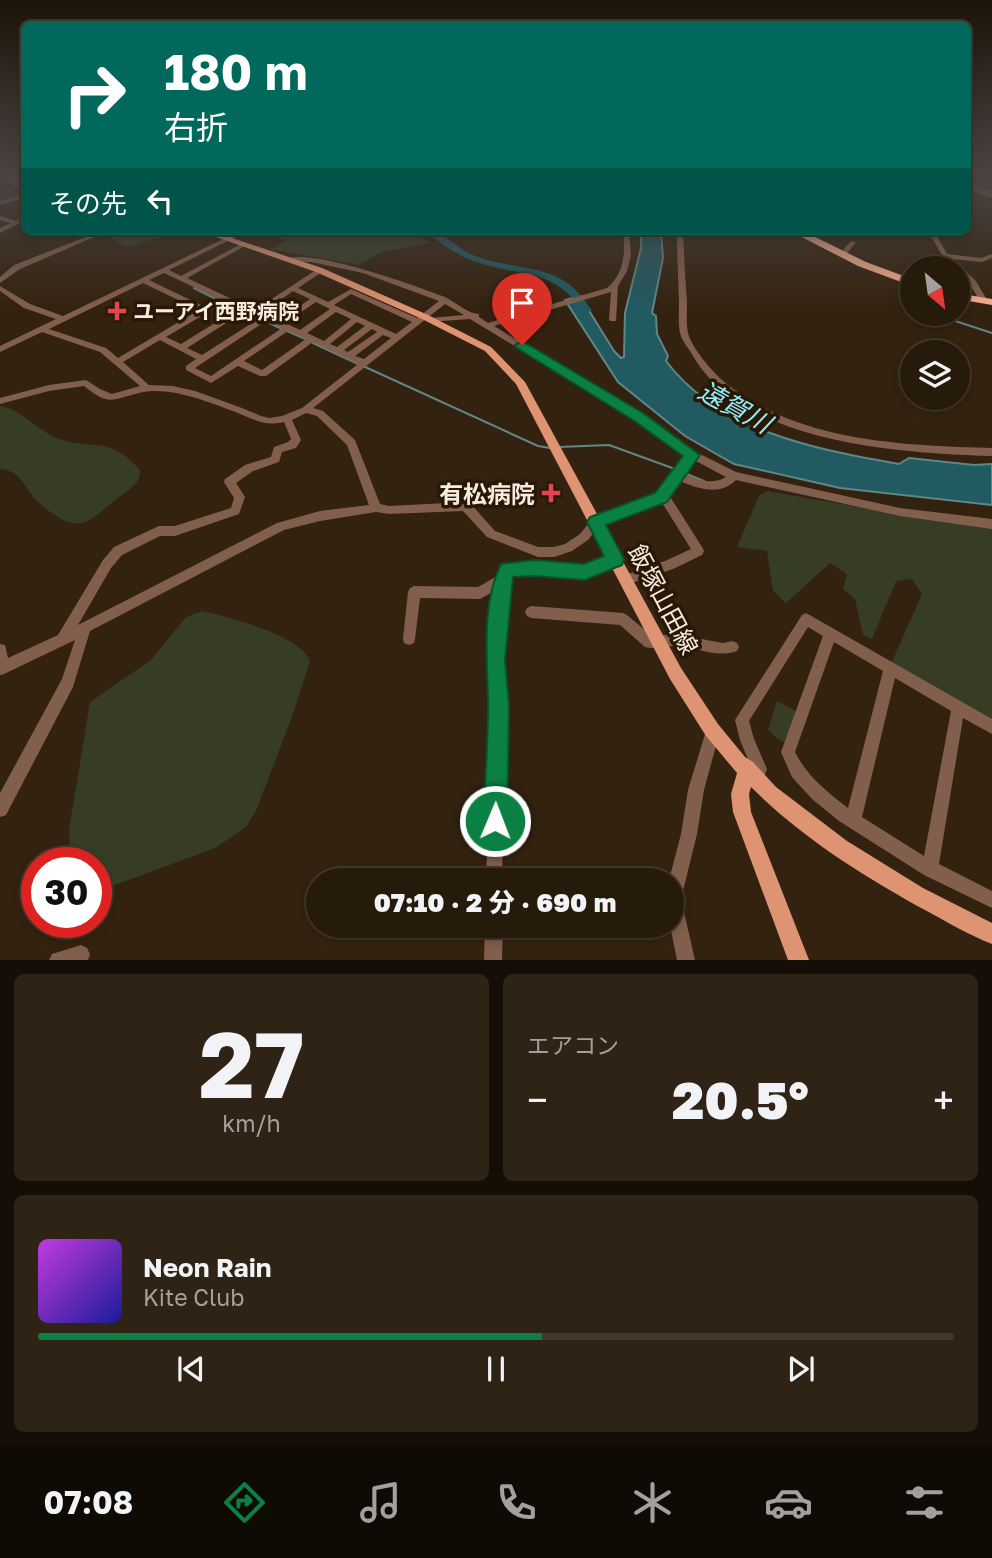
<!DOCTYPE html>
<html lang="ja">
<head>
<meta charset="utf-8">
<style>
  :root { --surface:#261a0b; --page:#2e2314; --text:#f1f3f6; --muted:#a4a19d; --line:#42382c; --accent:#0b8043 }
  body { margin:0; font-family:"Golos Text","Noto Sans JP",sans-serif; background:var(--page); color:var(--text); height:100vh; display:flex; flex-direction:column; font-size:26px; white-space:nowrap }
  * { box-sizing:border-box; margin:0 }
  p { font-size:23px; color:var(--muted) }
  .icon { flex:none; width:38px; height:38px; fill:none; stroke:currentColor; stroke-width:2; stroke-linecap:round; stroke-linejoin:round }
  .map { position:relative; height:960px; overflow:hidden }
  .panel { display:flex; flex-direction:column; gap:14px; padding:14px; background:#150e06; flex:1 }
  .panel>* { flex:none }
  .hud { position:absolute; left:21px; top:21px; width:950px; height:214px; border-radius:10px; box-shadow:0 4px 10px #0003,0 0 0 2px var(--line); background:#00695c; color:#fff; overflow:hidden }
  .needle { width:46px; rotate:151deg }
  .fabs { position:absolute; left:900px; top:256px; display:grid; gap:14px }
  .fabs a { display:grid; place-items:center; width:70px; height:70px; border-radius:50%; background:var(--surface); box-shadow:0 4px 10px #0003,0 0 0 2px var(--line); font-size:35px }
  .speed { position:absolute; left:21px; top:847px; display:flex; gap:14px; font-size:35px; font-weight:700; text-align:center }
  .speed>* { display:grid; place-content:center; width:91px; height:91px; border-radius:50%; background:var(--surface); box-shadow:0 4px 10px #0003,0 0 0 2px var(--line); line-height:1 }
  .speed .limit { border:10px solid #d22; background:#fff; color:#111 }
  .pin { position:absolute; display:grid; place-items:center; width:60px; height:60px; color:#fff; margin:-72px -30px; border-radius:50% 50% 50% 0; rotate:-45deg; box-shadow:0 0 7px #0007 }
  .pin .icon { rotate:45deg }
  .me { position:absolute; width:77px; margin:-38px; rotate:1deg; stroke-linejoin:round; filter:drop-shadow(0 0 5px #0008) }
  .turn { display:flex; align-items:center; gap:24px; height:147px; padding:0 28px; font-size:32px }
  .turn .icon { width:91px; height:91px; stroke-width:2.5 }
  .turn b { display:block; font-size:49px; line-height:60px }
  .then { display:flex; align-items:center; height:66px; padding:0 28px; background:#0003; gap:14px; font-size:26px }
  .big { font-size:52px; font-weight:800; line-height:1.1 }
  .panel .card { flex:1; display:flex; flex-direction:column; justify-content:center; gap:10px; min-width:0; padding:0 24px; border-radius:10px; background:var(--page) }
  .panel .dial { align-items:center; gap:0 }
  .dial b { font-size:91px; line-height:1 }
  .song { display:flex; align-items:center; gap:21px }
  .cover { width:84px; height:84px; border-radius:10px; background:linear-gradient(135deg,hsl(290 70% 55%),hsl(240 70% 35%)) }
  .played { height:7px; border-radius:4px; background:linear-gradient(90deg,var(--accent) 55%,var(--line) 55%) }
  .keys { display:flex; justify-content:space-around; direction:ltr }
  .heat { display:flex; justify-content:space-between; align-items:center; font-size:38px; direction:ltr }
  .panel .tiles { flex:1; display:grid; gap:14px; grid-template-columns:1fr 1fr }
  .card:last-child { grid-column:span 2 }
  .trip { position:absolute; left:306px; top:868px; width:378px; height:70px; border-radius:35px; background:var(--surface); box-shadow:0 4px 10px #0003,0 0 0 2px var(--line); font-weight:800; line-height:70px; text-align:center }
  .dock { display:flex; height:112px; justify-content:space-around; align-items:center; background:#0f0a04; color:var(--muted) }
  .dock .icon { width:49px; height:49px }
  .dock .current { color:var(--accent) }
  .dock b { font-size:32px; color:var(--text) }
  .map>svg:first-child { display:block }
</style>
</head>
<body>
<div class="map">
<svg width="992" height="960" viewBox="0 0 992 960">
  <rect width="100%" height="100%" fill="#33220f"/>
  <path fill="#363d24" d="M98,231H177L171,235L125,247Z
    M265,231H411L430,243L382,252L358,265L270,249L286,241Z
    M0,406C24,410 39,433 62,440C97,450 110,436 140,470C141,484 128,490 118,498C107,506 95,519 82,523C67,527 45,509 35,499C23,485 21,471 0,469Z
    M767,491L915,517L992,527V723L891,664L922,594L912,579L896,581L872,639L863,635L855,599L843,589L847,574L830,563L786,603L773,591L767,551L737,547L759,496Z
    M203,611C228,617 300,635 310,661L293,714L256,811L246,827L215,848L96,892V863H71L69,830L90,702L151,660L186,617Z
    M777,701L798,712L786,743L777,738L768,730Z"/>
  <path fill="#215a61" stroke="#618687" stroke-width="2" d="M641,231H661L663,258L652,313L656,316L657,334L668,356L666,361C718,431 818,450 899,464L909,458L974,465L992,464V505L840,488L734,464L685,436L618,382L565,300L580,296L614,351L621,358L624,357L625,313L641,248Z"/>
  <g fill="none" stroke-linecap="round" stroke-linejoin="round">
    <path stroke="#618687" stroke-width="2" d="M968,184L992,192
      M194,288L218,300
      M224,302L238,308
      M243,311L260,319
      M934,314L992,333
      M265,321L282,329
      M287,331L308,340
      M313,343L358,364
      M363,366L538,446L550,448
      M559,447L609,445L675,469
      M684,473L704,481"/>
    <path fill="#215a61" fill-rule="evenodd" d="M426,231C444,231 457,249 473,255C503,268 539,264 566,282C577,289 584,300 592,310L587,313L584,312C552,268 528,278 483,264C461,258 443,246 426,231Z"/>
    <path fill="#825e4d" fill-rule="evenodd" d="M6,175H10L24,188V193L22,192L6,177Z
      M968,185L992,194V198L968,189Z
      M24,194V198L0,205V201Z
      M0,216L16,221L24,217V221L0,233V228L11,223L0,220Z
      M86,231H94L99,235L20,269L0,283V277L14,265L91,235Z
      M240,231H248L169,270L181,276L243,243L245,244V246L187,278L255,310L319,268H322V272L298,288L328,302L351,289L417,318L439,301L363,273L311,262L290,261L286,259C312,248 416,286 445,297C456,302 466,313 479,314V317L488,323L607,288C624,274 626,252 623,231H629L631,255L627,271L618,286L616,321H610L609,319L611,292L494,326L641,415L696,452L736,472L900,508L992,519V529L900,516L736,480C719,497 698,488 679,481L669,495L702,547L704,551L702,555L673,569L626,585L622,584L620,580L622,576L665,561L691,549L661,501L600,525L588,540L572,551L554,557H538L487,537L463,511L389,514L376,512L320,521L284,530L90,631L73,687L6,815L0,817V793L62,679L75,640L2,675H0V644L5,645L8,658L58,635L103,560L114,547L159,526H175L231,508L234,498L224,482L225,479L245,465L271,457L274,447L288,442L291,439L284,422C264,427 251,418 233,411C214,404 196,397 176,393C164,391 151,390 139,393C111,400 109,406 84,386L49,391L0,404V398L49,385L86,380L100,389L112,394L140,386L100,352L42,332L0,352V346L56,319L24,308L0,291V286L30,304L63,316ZM164,273L219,299L205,307L149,280ZM143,283L199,310L118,358L106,348L49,329ZM293,291L310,299L279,320L262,313ZM351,294L412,322L396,334L334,305ZM225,302L239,308L181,344L166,337ZM316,302L330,309L300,330L285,323ZM445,304L464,315L431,318L427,320L428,322L470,319L635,419L686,456L657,494L592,519L580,534L565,544L554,547H538L495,531L470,503L466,502L389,506L380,504L355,440L323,411L313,408ZM245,311L260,318L202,355L187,348ZM336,312L351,319L324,341L307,333ZM266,321L282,328L211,376L195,368ZM357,322L365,326L337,347L330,344ZM372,329L377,332L348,352L344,350ZM288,331L306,339L262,370L244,361ZM383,335L391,338L364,359L355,356ZM160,340L196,359L186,366V370L211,383L238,366L260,376H266L313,342L358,364L302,408L282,416L269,418L261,416L242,408L195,391L173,386L149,385L123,362ZM306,413L317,416L347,445L369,505L320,511L277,523L78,625L111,568L122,555L160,536H175L239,514L245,497L236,483L253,471L279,462L282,452L296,448L301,440L292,420ZM694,460L726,477C712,486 698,479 684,474Z
      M677,231H683C684,254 685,277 687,301C687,311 686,323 688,333C692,348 711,370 722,380C792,441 903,446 992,448V456C901,453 744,444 693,356C689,349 682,341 680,333C678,323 679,311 679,301C678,278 677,254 677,231Z
      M928,231H934L947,254L981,258L992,254V258L982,262L952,259L975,280L988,301L987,303H981L969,283L957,272V268H953L943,257Z
      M851,241L856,242L845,256H841L839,255Z
      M615,555L619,556L621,560L619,564L585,577L534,573L512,575L509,580L502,659L506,706L502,880H486L492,706L488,659L496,590L480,599L420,598L415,639L414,643L409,645L404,643L403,639L408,592L410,588L414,586L478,587L499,575L504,566C530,558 557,569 583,567C593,566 605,559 615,555Z
      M531,606L623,613L627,615L652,636L675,634L723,643L732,641L737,643L739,647L737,651C715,659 696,646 674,646C664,646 655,650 645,647L620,625L531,618L527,616L525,612L527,608Z
      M806,613L992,719V734L963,718L939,864L992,891V908L924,875L839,821L812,799L792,777L781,752L823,636L808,627L749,721L754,739L767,769L761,785L756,788L751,785L748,780L752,769L740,740L735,720L802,615ZM834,642L883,671L848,808C827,792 807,776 795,752ZM895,678L951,711L924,856L862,817Z
      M713,724L718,726L720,731L704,790L697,834L681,899L695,960H677L670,926H672V880H669L681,834L688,790L706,731L708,726Z
      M485,926H503L502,960H484Z
      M81,945L87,948L90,954L88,960H49L52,954Z"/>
    <path fill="#de9472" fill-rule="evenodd" d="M199,231H211L322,268L428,315L491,347L525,382L681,668L718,724L745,757L753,762L776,787L847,841L923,888L992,923V944C969,935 947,922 925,910C863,876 801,837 751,787L749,794L751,812L809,960H788L733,812L731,794L737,773L706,736L670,679L516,384L485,351L422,319L316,272Z"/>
    <path fill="#f7af8e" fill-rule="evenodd" d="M790,231H803L866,262L912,279V286L858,266Z
      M957,293L992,299V305L957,299Z"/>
  </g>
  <linearGradient id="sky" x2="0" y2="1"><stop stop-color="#1c1308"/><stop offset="0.57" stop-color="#4a4442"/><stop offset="1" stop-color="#4a4442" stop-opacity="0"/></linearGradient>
  <rect width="992" height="309" fill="url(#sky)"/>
  <path fill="#0b8043" stroke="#07532c" stroke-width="2" d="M522,341L643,413L700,455L667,502L606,525L624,559L622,565L585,580L534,576L513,577L505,660L509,706L507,821L503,830L495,833L486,830L483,821C485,784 488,746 488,708C488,663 480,606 501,564L534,560L584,564L604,556L587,522L590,517L655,493L683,456L633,420L517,348L515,345Z"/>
  <g fill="#e0444e" stroke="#291806" stroke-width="2.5">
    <path d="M113.5 300.5h7v7h7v7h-7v7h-7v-7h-7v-7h7z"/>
    <path d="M547.5 482.5h7v7h7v7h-7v7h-7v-7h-7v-7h7z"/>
  </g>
  <g text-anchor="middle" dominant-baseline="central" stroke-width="7" stroke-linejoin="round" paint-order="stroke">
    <g font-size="21" font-weight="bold" fill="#f7ebdf" stroke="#291806" text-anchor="start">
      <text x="133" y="311">ユーアイ西野病院</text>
    </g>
    <g font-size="24" font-weight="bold" fill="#f7ebdf" stroke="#291806" text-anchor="end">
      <text x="535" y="493">有松病院</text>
    </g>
    <g font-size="24" fill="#f7ebdf" stroke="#291806">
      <text transform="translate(664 599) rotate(62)">飯塚山田線</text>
    </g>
    <g font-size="26" font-style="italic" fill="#91eef9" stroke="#291806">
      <text transform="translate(735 407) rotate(29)">遠賀川</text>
    </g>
  </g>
</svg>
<div class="fabs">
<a><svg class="needle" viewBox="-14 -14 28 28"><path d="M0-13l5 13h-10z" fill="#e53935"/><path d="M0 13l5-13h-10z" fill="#a4a19d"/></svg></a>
<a><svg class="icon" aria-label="layers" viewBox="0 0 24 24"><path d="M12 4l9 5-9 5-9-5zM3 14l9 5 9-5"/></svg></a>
</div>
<div class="speed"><div class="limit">30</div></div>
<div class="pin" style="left:522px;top:345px;background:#d93025"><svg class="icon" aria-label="arrive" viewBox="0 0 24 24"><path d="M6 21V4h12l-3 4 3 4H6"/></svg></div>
<svg class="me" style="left:495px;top:821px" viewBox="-20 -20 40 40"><circle r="17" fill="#0b8043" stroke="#fff" stroke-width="3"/><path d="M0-11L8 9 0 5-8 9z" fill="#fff"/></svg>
<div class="trip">07:10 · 2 分 · 690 m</div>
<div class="hud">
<div class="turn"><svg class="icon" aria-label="right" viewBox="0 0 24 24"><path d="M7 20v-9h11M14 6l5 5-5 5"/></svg><div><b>180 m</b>右折</div></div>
<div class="then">その先<svg class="icon" aria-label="left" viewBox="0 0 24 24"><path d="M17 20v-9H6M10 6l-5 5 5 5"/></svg></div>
</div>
</div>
<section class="panel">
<div class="tiles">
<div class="card dial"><b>27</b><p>km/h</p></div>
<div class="card"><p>エアコン</p>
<div class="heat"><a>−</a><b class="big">20.5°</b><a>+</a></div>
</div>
<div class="card">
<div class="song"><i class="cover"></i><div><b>Neon Rain</b><p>Kite Club</p></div></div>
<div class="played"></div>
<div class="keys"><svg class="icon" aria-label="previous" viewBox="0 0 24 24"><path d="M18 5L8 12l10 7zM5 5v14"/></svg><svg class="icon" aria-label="pause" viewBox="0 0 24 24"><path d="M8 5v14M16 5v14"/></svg><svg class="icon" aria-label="next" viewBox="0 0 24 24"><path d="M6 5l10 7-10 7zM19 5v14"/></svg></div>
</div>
</div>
</section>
<nav class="dock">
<b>07:08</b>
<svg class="icon current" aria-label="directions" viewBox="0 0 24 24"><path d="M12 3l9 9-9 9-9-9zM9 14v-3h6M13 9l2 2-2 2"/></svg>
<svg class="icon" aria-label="music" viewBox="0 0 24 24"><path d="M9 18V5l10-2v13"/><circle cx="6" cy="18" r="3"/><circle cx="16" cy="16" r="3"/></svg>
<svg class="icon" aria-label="phone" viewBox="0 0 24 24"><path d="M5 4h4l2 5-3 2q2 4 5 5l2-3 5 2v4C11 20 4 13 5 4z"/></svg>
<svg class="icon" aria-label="climate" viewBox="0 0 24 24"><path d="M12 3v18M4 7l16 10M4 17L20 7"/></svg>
<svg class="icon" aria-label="car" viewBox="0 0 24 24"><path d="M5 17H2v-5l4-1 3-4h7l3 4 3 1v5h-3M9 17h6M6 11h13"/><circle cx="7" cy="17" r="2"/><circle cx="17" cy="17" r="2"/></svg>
<svg class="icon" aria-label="filters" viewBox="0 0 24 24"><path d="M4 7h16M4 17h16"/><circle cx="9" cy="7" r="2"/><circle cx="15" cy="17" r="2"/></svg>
</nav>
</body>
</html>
